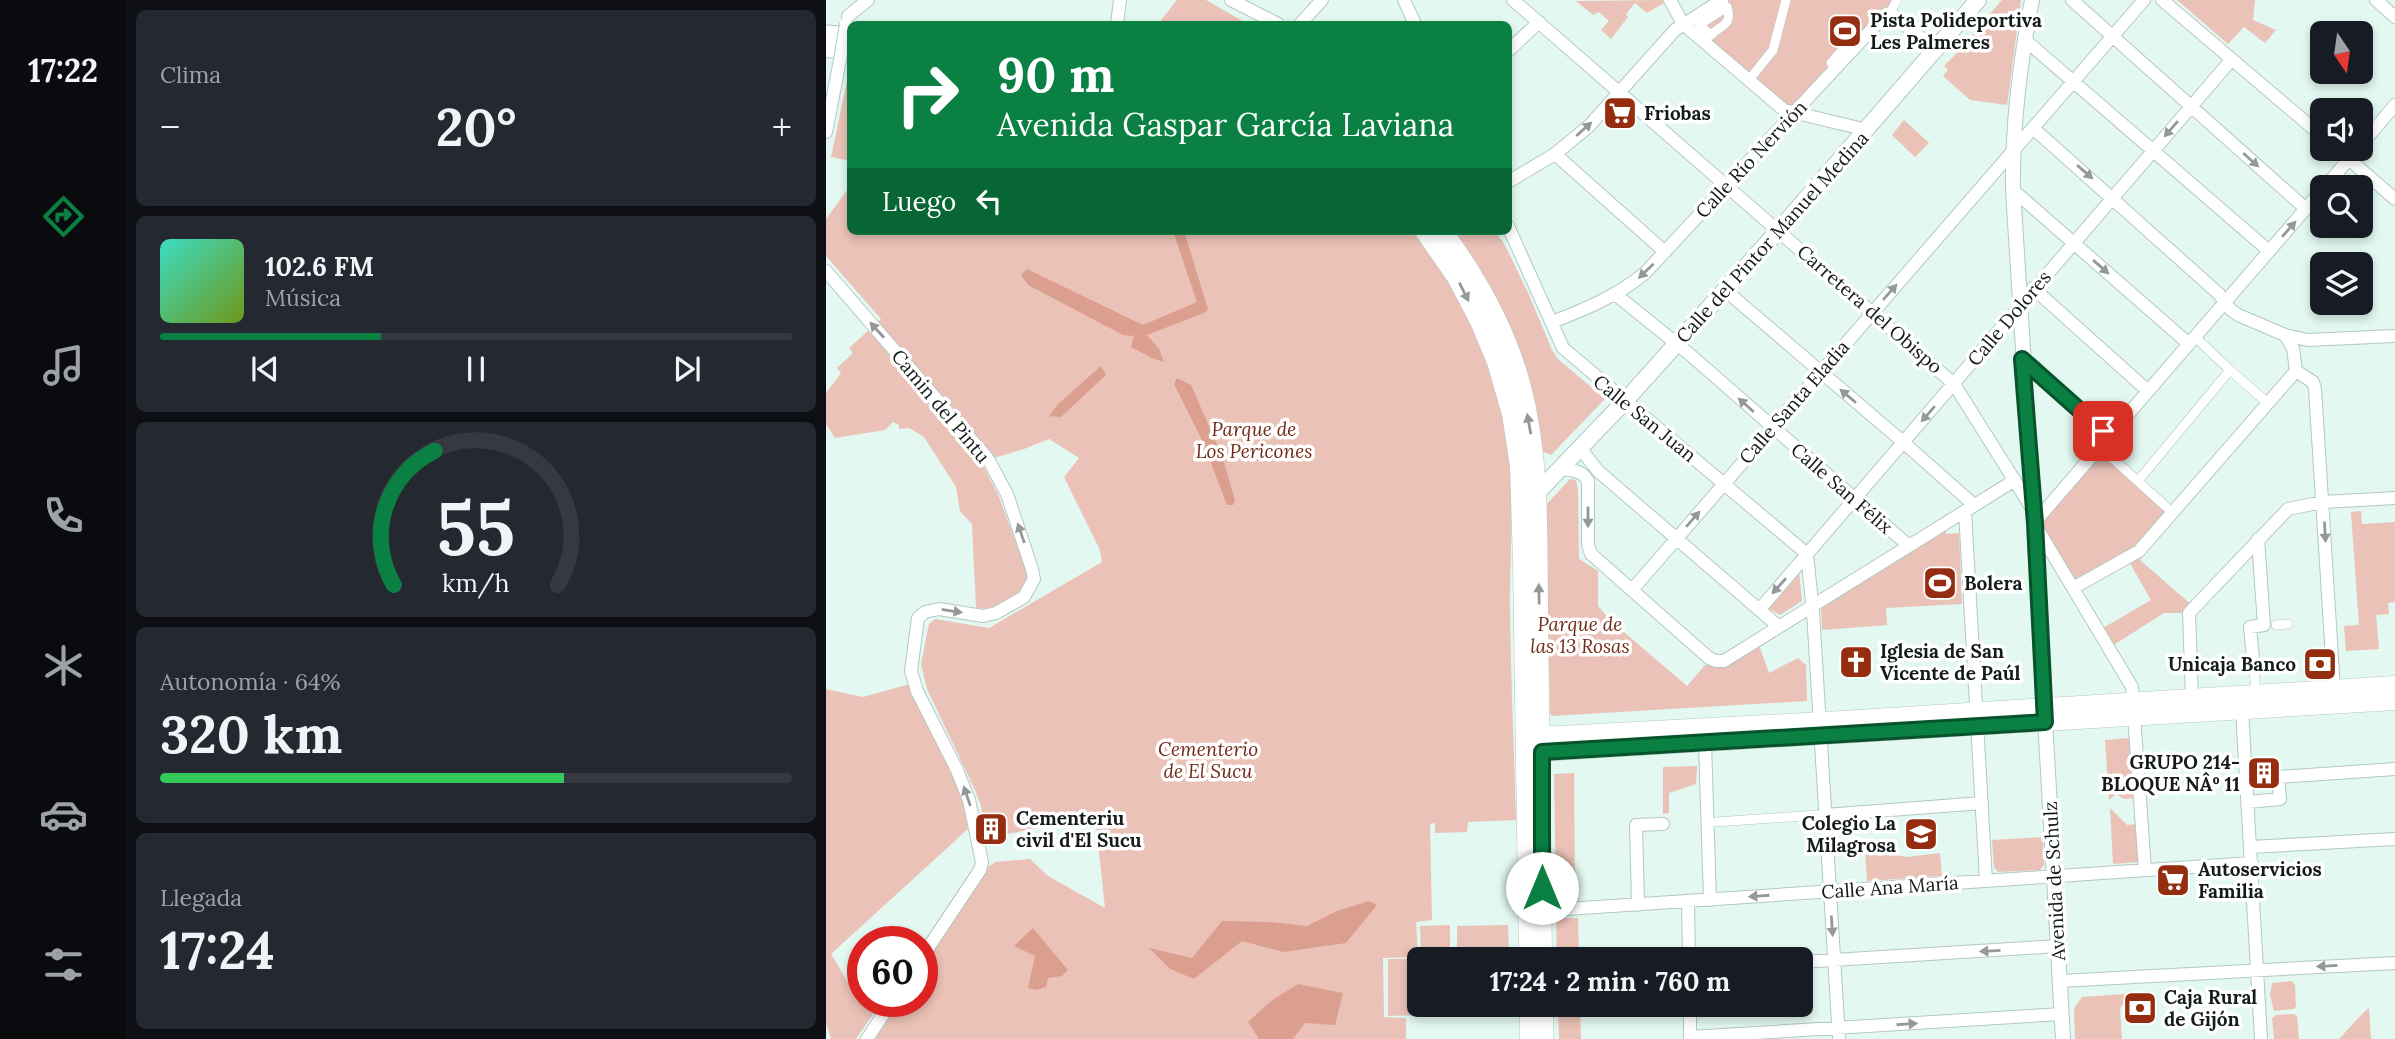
<!DOCTYPE html>
<html lang="es">
<head>
<meta charset="utf-8">
<style>
  :root { --surface:#171b24; --page:#242831; --text:#f1f3f6; --muted:#9ea1a6; --line:#363941; --accent:#0b8043 }
  body { margin:0; font-family:Lora,serif; background:var(--page); color:var(--text); height:100vh; display:flex; flex-direction:column; font-size:26px; white-space:nowrap }
  * { box-sizing:border-box; margin:0 }
  p { font-size:23px; color:var(--muted) }
  .icon { flex:none; width:38px; height:38px; fill:none; stroke:currentColor; stroke-width:2; stroke-linecap:round; stroke-linejoin:round }
  .map { position:relative; flex:1; overflow:hidden }
  .drawer { display:flex; flex-direction:column; gap:10px; padding:10px; background:#0d0f14; width:700px }
  .drawer>* { flex:none }
  .hud { position:absolute; left:21px; top:21px; width:665px; height:214px; border-radius:10px; box-shadow:0 4px 10px #0003; background:#0b8043; color:#fff; overflow:hidden }
  .needle { width:46px; rotate:167deg }
  .buttons { position:absolute; left:1484px; top:21px; display:grid; gap:14px }
  .buttons a { display:grid; place-items:center; width:63px; height:63px; border-radius:10px; background:var(--surface); box-shadow:0 4px 10px #0003; font-size:35px }
  .speed { position:absolute; left:21px; top:926px; display:flex; gap:14px; font-size:35px; font-weight:700; text-align:center }
  .speed>* { display:grid; place-content:center; width:91px; height:91px; border-radius:50%; background:var(--surface); box-shadow:0 4px 10px #0003; line-height:1 }
  .speed .limit { border:10px solid #d22; background:#fff; color:#111 }
  .pin { position:absolute; display:grid; place-items:center; width:60px; height:60px; color:#fff; margin:-30px; border-radius:14px; box-shadow:0 4px 10px #0006 }
  .me { position:absolute; width:77px; margin:-38px; rotate:0deg; stroke-linejoin:round; filter:drop-shadow(0 0 5px #0008) }
  .turn { display:flex; align-items:center; gap:24px; height:147px; padding:0 35px; font-size:32px }
  .turn .icon { width:91px; height:91px; stroke-width:2.5 }
  .turn b { display:block; font-size:49px; line-height:60px }
  .then { display:flex; align-items:center; height:66px; padding:0 35px; background:#0003; gap:14px; font-size:26px }
  .big { font-size:52px; font-weight:800; line-height:1.1 }
  .drawer .card { flex:1; display:flex; flex-direction:column; justify-content:center; gap:10px; min-width:0; padding:0 24px; border-radius:10px; background:var(--page) }
  .drawer .dial { align-items:center; gap:0 }
  .dial svg { height:182px; overflow:visible; fill:none; stroke:var(--line); stroke-width:7; stroke-linecap:round; text-anchor:middle }
  .dial text { fill:var(--text); stroke:none }
  .song { display:flex; align-items:center; gap:21px }
  .cover { width:84px; height:84px; border-radius:10px; background:linear-gradient(135deg,hsl(170 70% 55%),hsl(80 70% 35%)) }
  .played { height:7px; border-radius:4px; background:linear-gradient(90deg,var(--accent) 35%,var(--line) 35%) }
  .keys { display:flex; justify-content:space-around; direction:ltr }
  .heat { display:flex; justify-content:space-between; align-items:center; font-size:38px; direction:ltr }
  .charge { height:10px; border-radius:5px; background:linear-gradient(90deg,#34c759 64%,var(--line) 0) }
  .trip { position:absolute; left:581px; top:947px; width:406px; height:70px; border-radius:10px; background:var(--surface); box-shadow:0 4px 10px #0003; font-weight:800; line-height:70px; text-align:center }
  main { display:flex; flex:1; min-height:0 }
  .tabs { display:flex; flex-direction:column; width:126px; justify-content:space-around; align-items:center; background:#090b0e; color:var(--muted) }
  .tabs .icon { width:49px; height:49px }
  .tabs .on { color:var(--accent) }
  .tabs b { font-size:32px; color:var(--text) }
  .map>svg:first-child { display:block }
</style>
</head>
<body>
<main>
<nav class="tabs">
<b>17:22</b>
<svg class="icon on" aria-label="directions" viewBox="0 0 24 24"><path d="M12 3l9 9-9 9-9-9zM9 14v-3h6M13 9l2 2-2 2"/></svg>
<svg class="icon" aria-label="music" viewBox="0 0 24 24"><path d="M9 18V5l10-2v13"/><circle cx="6" cy="18" r="3"/><circle cx="16" cy="16" r="3"/></svg>
<svg class="icon" aria-label="phone" viewBox="0 0 24 24"><path d="M5 4h4l2 5-3 2q2 4 5 5l2-3 5 2v4C11 20 4 13 5 4z"/></svg>
<svg class="icon" aria-label="climate" viewBox="0 0 24 24"><path d="M12 3v18M4 7l16 10M4 17L20 7"/></svg>
<svg class="icon" aria-label="car" viewBox="0 0 24 24"><path d="M5 17H2v-5l4-1 3-4h7l3 4 3 1v5h-3M9 17h6M6 11h13"/><circle cx="7" cy="17" r="2"/><circle cx="17" cy="17" r="2"/></svg>
<svg class="icon" aria-label="filters" viewBox="0 0 24 24"><path d="M4 7h16M4 17h16"/><circle cx="9" cy="7" r="2"/><circle cx="15" cy="17" r="2"/></svg>
</nav>
<section class="drawer">
<div class="card"><p>Clima</p>
<div class="heat"><a>−</a><b class="big">20°</b><a>+</a></div>
</div>
<div class="card">
<div class="song"><i class="cover"></i><div><b>102.6 FM</b><p>Música</p></div></div>
<div class="played"></div>
<div class="keys"><svg class="icon" aria-label="previous" viewBox="0 0 24 24"><path d="M18 5L8 12l10 7zM5 5v14"/></svg><svg class="icon" aria-label="pause" viewBox="0 0 24 24"><path d="M8 5v14M16 5v14"/></svg><svg class="icon" aria-label="next" viewBox="0 0 24 24"><path d="M6 5l10 7-10 7zM19 5v14"/></svg></div>
</div>
<div class="card dial"><svg viewBox="0 0 100 80">
<path d="M14 69A42 42 0 1 1 86 69"/>
<path d="M14 69A42 42 0 0 1 32 10" stroke="#0b8043"/>
<text x="50" y="56" font-size="32" font-weight="700">55</text>
<text x="50" y="72" font-size="11">km/h</text>
</svg></div>
<div class="card"><p>Autonomía · 64%</p><b class="big">320 km</b><div class="charge"></div></div>
<div class="card"><p>Llegada</p><b class="big">17:24</b></div>
</section>
<div class="map">
<svg width="1569" height="1039" viewBox="0 0 1569 1039">
  <rect width="100%" height="100%" fill="#e2f8f1"/>
  <path fill="#ebc2b7" d="M351,0H380L422,24H332Z
    M836,0L838,3L821,13L809,3L800,14L802,17L785,39L775,30L783,21L773,12L767,15L750,1Z
    M896,0H1071L966,113L857,24Z
    M1176,0H1195L1181,105L1144,100L1117,76L1122,70L1118,66L1140,44L1144,43L1148,32Z
    M1351,0H1429L1427,20L1450,30L1439,43L1418,27L1402,44Z
    M24,66V161L5,157Z
    M1078,120L1103,143L1089,157L1066,135Z
    M24,186V231H585C640,294 674,375 683,458C689,508 683,562 684,612C685,682 688,751 690,820L642,822L641,832L609,833V823L604,824L606,920L590,922L592,957L557,958L558,1017L580,1018V1039H45L70,1001H96V962L157,871L169,862L204,859L222,876L279,908L270,824L251,828L248,821L161,838L155,806L149,790L101,689L95,664L103,624L109,619L163,628L276,562L274,550L238,477L253,458L223,439L198,449L155,462L172,494L202,576C197,598 171,611 150,608L146,524L134,511L130,487L98,437L83,428L73,429V425L67,422L59,430L9,438L0,424V393L15,373L11,368L27,353L23,348L55,319L0,256V219Z
    M628,231H669L679,245L703,295L726,350L732,359L779,399L725,455L716,451L668,296L660,280Z
    M1274,447L1347,513L1313,551L1317,556L1314,560L1368,607L1363,613H1338L1283,648L1272,631L1325,600L1301,558L1247,588L1208,523Z
    M744,479L750,480L752,490L753,559L772,571V606L785,621L861,686L879,665L896,667L933,645L943,673L972,658L980,665L981,701L726,716L724,713L720,505Z
    M1535,511L1536,524L1569,522V602L1562,603L1563,614L1550,615L1553,649L1520,651L1518,626L1533,625L1525,512Z
    M1120,527V534L1133,533L1136,604L1060,608L1061,625L996,630L995,605Z
    M973,572L976,601L954,615L943,609L944,605Z
    M84,684C108,731 134,776 142,829L5,954L24,986L37,980V1001H56L30,1039H5L0,1023V689L37,697Z
    M1303,738L1308,798L1298,799L1290,794L1283,800L1279,740Z
    M871,766L870,784L843,793V813L837,814V767Z
    M748,773L749,897L730,898L728,774Z
    M1284,808L1301,825L1311,824L1313,862L1287,864Z
    M1217,837L1218,865L1214,870L1172,872L1168,867L1166,840Z
    M1039,850L1081,857L1114,853L1116,876L1041,881Z
    M730,918H752L753,959H731Z
    M624,925V955H595L594,926Z
    M682,925L683,959H631V926Z
    M562,959H591L592,1015L562,1016Z
    M1466,981L1469,985L1470,1006L1468,1009L1448,1011L1444,995L1446,983Z
    M1298,994L1299,1001L1294,1008L1296,1039H1249L1248,1008L1256,997Z
    M732,1005H754L755,1039H733Z
    M1543,1008L1545,1039H1513L1538,1012Z
    M1467,1014L1471,1016L1473,1039H1448L1446,1018L1450,1015Z"/>
  <path fill="#db9f8f" d="M347,231H358L382,309L378,313L321,335L333,349L338,362L328,359L305,347L308,336L297,335L202,285L195,275L201,269L317,325L371,302Z
    M275,366L280,375L235,417L223,416L232,404Z
    M351,378L365,385L396,456L409,500L407,505H401L376,440L348,384Z
    M543,901L551,905L520,943L457,952L416,941L368,979L344,969L323,948L366,958L396,921L443,922L481,926L511,911Z
    M207,928L242,970L236,976L222,978L220,987L209,990L202,988L209,956L188,946Z
    M472,984L517,993L509,1025L479,1023L467,1039H433L422,1022L445,1001Z"/>
  <g fill="none" stroke-linecap="round" stroke-linejoin="round">
    <g stroke="#b3c8c2" stroke-width="10">
      <path id="pedestrian" d="M901,7C907,26 894,25 885,35L873,25Z
        M1064,13L1071,0
        M1005,63L1020,46
        M927,75L947,50L960,0
        M1404,370L1437,399
        M1274,447L1347,513
        M1312,481L1404,370L1369,337
        M1450,625L1462,624
        M1428,669L1430,694
        M890,822L992,815"/>
    </g>
    <g stroke="#b3c8c2" stroke-width="14">
      <path id="minor" d="M405,0L452,24
        M578,0L589,24
        M687,0L1128,384L1207,510
        M844,0L857,24L958,110L1041,130
        M1246,0L1480,209
        M1336,0L1496,136
        M1550,0L1569,17
        M22,16L42,0
        M291,24L294,0
        M474,24L496,0
        M1198,39L1443,251
        M682,51L713,22
        M1207,128L1393,294L1404,309L1412,315L1459,335L1482,340L1569,336
        M0,132L14,60
        M1535,145L1569,105
        M1511,149L1569,199
        M729,154L839,252
        M682,182L729,154L763,126L849,30L896,0
        M1499,187L1528,153
        M1187,190L1363,344
        M682,226L737,348L981,554L987,612L1013,1039
        M0,271L162,459L181,494L206,569L208,579L198,597L170,613L157,616L113,609L99,612L92,618L85,671L91,691L130,768L143,800L156,862L154,870L96,957
        M1207,288L1322,391
        M899,290L1077,442L1148,505
        M789,294L861,352L1083,546
        M726,322C760,309 791,296 819,273L1060,14L1064,13L1110,50
        M1459,335L1467,348L1470,371L1487,382L1489,389L1508,689
        M1196,359L1283,437
        M754,448L772,471L952,626
        M734,469C746,470 756,470 762,481V545L765,554L883,658L890,661H898L1189,480
        M1139,511L1160,881
        M1247,588L1313,551L1470,371
        M806,590L1318,0
        M934,609L1406,59
        M1428,669L1424,627L1438,625L1432,539
        M1366,698L1363,613L1462,509L1497,502L1569,498
        M1418,704L1416,710L1435,1039
        M879,743L884,900
        M1422,802L1454,799L1452,777L1569,769
        M999,815L1156,803
        M1425,847L1569,839
        M1319,870L1306,687L1208,523L1496,190
        M862,901L863,959
        M812,905L810,825L837,824
        M711,911L1426,863
        M975,962L1232,946
        M1234,981L1569,963
        M864,1004V1039
        M864,1037L1236,1014
        M41,1039L66,1001"/>
    </g>
    <g stroke="#b3c8c2" stroke-width="16">
      <path id="tertiary" d="M1206,0C1194,62 1186,127 1187,190L1208,523L1237,1039"/>
    </g>
    <g stroke="#b3c8c2" stroke-width="18">
      <path id="secondary" d="M0,49L24,51
        M705,499L799,401L953,230L1152,0"/>
    </g>
    <g stroke="#b3c8c2" stroke-width="19">
      <path id="primary" d="M598,231L631,279L654,323L670,362L685,414L693,466L696,561L702,959
        M617,231C652,278 681,330 696,387C715,459 712,534 713,608C715,725 716,842 717,959
        M716,752L1569,701
        M699,755L708,739L715,736L1016,720L1569,685
        M703,1004V1039
        M718,1004V1039"/>
    </g>
    <g stroke="#b3c8c2" stroke-width="23">
      <path id="motorway" d="M0,36L24,38"/>
    </g>
    <use href="#pedestrian" stroke="#fff" stroke-width="9"/>
    <use href="#minor" stroke="#fff" stroke-width="12"/>
    <use href="#tertiary" stroke="#fff" stroke-width="14"/>
    <use href="#secondary" stroke="#fff" stroke-width="16"/>
    <use href="#primary" stroke="#fff" stroke-width="18"/>
    <use href="#motorway" stroke="#fff" stroke-width="21"/>
    <g stroke="#b3c8c2" stroke-width="14" stroke-linecap="butt">
      <path id="minor-bridge" d="M14,60L20,24"/>
    </g>
    <use href="#minor-bridge" stroke="#fff" stroke-width="12"/>
  </g>
  <defs><path id="oneway-solid" d="M-6-.8H1V-3.2L6.5 0L1 3.2V.8H-6Z" transform="scale(1.75)"/></defs>
  <g fill="#959898">
    <use href="#oneway-solid" transform="translate(758 129) rotate(-42)"/>
    <use href="#oneway-solid" transform="translate(1345 129) rotate(131)"/>
    <use href="#oneway-solid" transform="translate(1425 160) rotate(42)"/>
    <use href="#oneway-solid" transform="translate(1259 172) rotate(41)"/>
    <use href="#oneway-solid" transform="translate(1463 229) rotate(-49)"/>
    <use href="#oneway-solid" transform="translate(1275 267) rotate(41)"/>
    <use href="#oneway-solid" transform="translate(820 271) rotate(136)"/>
    <use href="#oneway-solid" transform="translate(638 292) rotate(63)"/>
    <use href="#oneway-solid" transform="translate(1064 292) rotate(-49)"/>
    <use href="#oneway-solid" transform="translate(51 330) rotate(-132)"/>
    <use href="#oneway-solid" transform="translate(1022 396) rotate(-140)"/>
    <use href="#oneway-solid" transform="translate(920 405) rotate(-138)"/>
    <use href="#oneway-solid" transform="translate(1102 414) rotate(131)"/>
    <use href="#oneway-solid" transform="translate(703 424) rotate(-100)"/>
    <use href="#oneway-solid" transform="translate(762 517) rotate(90)"/>
    <use href="#oneway-solid" transform="translate(867 519) rotate(-49)"/>
    <use href="#oneway-solid" transform="translate(1499 532) rotate(87)"/>
    <use href="#oneway-solid" transform="translate(195 533) rotate(-109)"/>
    <use href="#oneway-solid" transform="translate(953 586) rotate(132)"/>
    <use href="#oneway-solid" transform="translate(713 594) rotate(-91)"/>
    <use href="#oneway-solid" transform="translate(126 611) rotate(9)"/>
    <use href="#oneway-solid" transform="translate(141 796) rotate(-109)"/>
    <use href="#oneway-solid" transform="translate(933 896) rotate(176)"/>
    <use href="#oneway-solid" transform="translate(1006 926) rotate(86)"/>
    <use href="#oneway-solid" transform="translate(1164 951) rotate(177)"/>
    <use href="#oneway-solid" transform="translate(1501 966) rotate(177)"/>
    <use href="#oneway-solid" transform="translate(1081 1024) rotate(-4)"/>
  </g>
  <g fill="none" stroke-linecap="round" stroke-linejoin="round">
    <g stroke="#07532c" stroke-width="18">
      <path id="route" d="M716,888V752L1219,722L1209,523L1196,359L1277,431"/>
    </g>
    <use href="#route" stroke="#0b8043" stroke-width="12"/>
  </g>
  <defs>
    <g id="stadium-square" transform="scale(1.75)"><rect x="-9" y="-9" width="18" height="18" rx="4" fill="#952e10" stroke="#fff"/><path d="M0-5a6.5 5 0 1 0 0 10a6.5 5 0 1 0 0-10ZM-3.5-1.8h7v3.6h-7Z" fill="#fff"/></g>
    <g id="supermarket-square" transform="scale(1.75)"><rect x="-9" y="-9" width="18" height="18" rx="4" fill="#952e10" stroke="#fff"/><path d="M-6-5.5h2.5l.6 2H6L4.5 2H-2.5L-4.4-4H-6ZM-1.5 3.2a1.3 1.3 0 1 0 .1 0ZM3 3.2a1.3 1.3 0 1 0 .1 0Z" fill="#fff"/></g>
    <g id="church-square" transform="scale(1.75)"><rect x="-9" y="-9" width="18" height="18" rx="4" fill="#952e10" stroke="#fff"/><path d="M-1.2-6h2.4v3.5h3.3v2.4h-3.3V6h-2.4V-.1h-3.3v-2.4h3.3Z" fill="#fff"/></g>
    <g id="bank-square" transform="scale(1.75)"><rect x="-9" y="-9" width="18" height="18" rx="4" fill="#952e10" stroke="#fff"/><path d="M-6-4H6V4H-6ZM0-2.3a2.3 2.3 0 1 0 0 4.6a2.3 2.3 0 1 0 0-4.6Z" fill="#fff"/></g>
    <g id="building-square" transform="scale(1.75)"><rect x="-9" y="-9" width="18" height="18" rx="4" fill="#952e10" stroke="#fff"/><path d="M-4-6H4V6H1V3H-1V6H-4ZM-2.5-4.3h1.7v1.8h-1.7ZM.8-4.3h1.7v1.8H.8ZM-2.5-1h1.7V.8h-1.7ZM.8-1h1.7V.8H.8Z" fill="#fff"/></g>
    <g id="school-square" transform="scale(1.75)"><rect x="-9" y="-9" width="18" height="18" rx="4" fill="#952e10" stroke="#fff"/><path d="M0-5L7-2L0 1L-7-2ZM-4 1L0 2.5L4 1V4Q0 6-4 4Z" fill="#fff"/></g>
  </defs>
  <g fill-rule="evenodd">
    <use href="#stadium-square" x="1019" y="31"/>
    <use href="#supermarket-square" x="794" y="113"/>
    <use href="#stadium-square" x="1114" y="583"/>
    <use href="#church-square" x="1030" y="662"/>
    <use href="#bank-square" x="1494" y="664"/>
    <use href="#building-square" x="1438" y="773"/>
    <use href="#building-square" x="165" y="829"/>
    <use href="#school-square" x="1095" y="834"/>
    <use href="#supermarket-square" x="1347" y="880"/>
    <use href="#bank-square" x="1314" y="1008"/>
  </g>
  <g text-anchor="middle" dominant-baseline="central" stroke-width="7" stroke-linejoin="round" paint-order="stroke">
    <g font-size="19" font-weight="bold" fill="#141b19" stroke="#fff" text-anchor="start">
      <text x="1044" y="20">Pista Polideportiva<tspan x="1044" dy="22">Les Palmeres</tspan></text>
      <text x="818" y="113">Friobas</text>
      <text x="1138" y="583">Bolera</text>
      <text x="1054" y="651">Iglesia de San<tspan x="1054" dy="22">Vicente de Paúl</tspan></text>
      <text x="1470" y="664" text-anchor="end">Unicaja Banco</text>
      <text x="1414" y="762" text-anchor="end">GRUPO 214-<tspan x="1414" dy="22">BLOQUE NÂº 11</tspan></text>
      <text x="190" y="818">Cementeriu<tspan x="190" dy="22">civil d'El Sucu</tspan></text>
      <text x="1070" y="823" text-anchor="end">Colegio La<tspan x="1070" dy="22">Milagrosa</tspan></text>
      <text x="1372" y="869">Autoservicios<tspan x="1372" dy="22">Familia</tspan></text>
      <text x="1338" y="997">Caja Rural<tspan x="1338" dy="22">de Gijón</tspan></text>
    </g>
    <g font-size="19" fill="#141b19" stroke="#fff">
      <text transform="translate(925 159) rotate(-47)">Calle Río Nervión</text>
      <text transform="translate(946 237) rotate(-48)">Calle del Pintor Manuel Medina</text>
      <text transform="translate(1044 309) rotate(41)">Carretera del Obispo</text>
      <text transform="translate(1183 318) rotate(-50)">Calle Dolores</text>
      <text transform="translate(968 402) rotate(-49)">Calle Santa Eladia</text>
      <text transform="translate(115 406) rotate(50)">Camin del Pintu</text>
      <text transform="translate(819 418) rotate(39)">Calle San Juan</text>
      <text transform="translate(1016 488) rotate(41)">Calle San Félix</text>
      <text transform="translate(1228 881) rotate(-93)">Avenida de Schulz</text>
      <text transform="translate(1064 887) rotate(-4)">Calle Ana María</text>
    </g>
    <g font-size="19" font-style="italic" fill="#712a17" stroke="#fff">
      <text x="428" y="429">Parque de<tspan x="428" dy="22">Los Pericones</tspan></text>
      <text x="754" y="624">Parque de<tspan x="754" dy="22">las 13 Rosas</tspan></text>
      <text x="382" y="749">Cementerio<tspan x="382" dy="22">de El Sucu</tspan></text>
    </g>
  </g>
</svg>
<div class="buttons">
<a><svg class="needle" viewBox="-14 -14 28 28"><path d="M0-13l5 13h-10z" fill="#e53935"/><path d="M0 13l5-13h-10z" fill="#9ea1a6"/></svg></a>
<a><svg class="icon" aria-label="sound" viewBox="0 0 24 24"><path d="M4 9h4l5-4v14l-5-4H4zM17 9q2 3 0 6"/></svg></a>
<a><svg class="icon" aria-label="search" viewBox="0 0 24 24"><circle cx="10" cy="10" r="6"/><path d="M15 15l6 6"/></svg></a>
<a><svg class="icon" aria-label="layers" viewBox="0 0 24 24"><path d="M12 4l9 5-9 5-9-5zM3 14l9 5 9-5"/></svg></a>
</div>
<div class="speed"><div class="limit">60</div></div>
<div class="pin" style="left:1277px;top:431px;background:#d93025"><svg class="icon" aria-label="arrive" viewBox="0 0 24 24"><path d="M6 21V4h12l-3 4 3 4H6"/></svg></div>
<svg class="me" style="left:716px;top:888px" viewBox="-20 -20 40 40"><circle r="19" fill="#fff"/><path d="M0-13L10 11 0 6-10 11z" fill="#0b8043"/></svg>
<div class="trip">17:24 · 2 min · 760 m</div>
<div class="hud">
<div class="turn"><svg class="icon" aria-label="right" viewBox="0 0 24 24"><path d="M7 20v-9h11M14 6l5 5-5 5"/></svg><div><b>90 m</b>Avenida Gaspar García Laviana</div></div>
<div class="then">Luego<svg class="icon" aria-label="left" viewBox="0 0 24 24"><path d="M17 20v-9H6M10 6l-5 5 5 5"/></svg></div>
</div>
</div>
</main>
</body>
</html>
